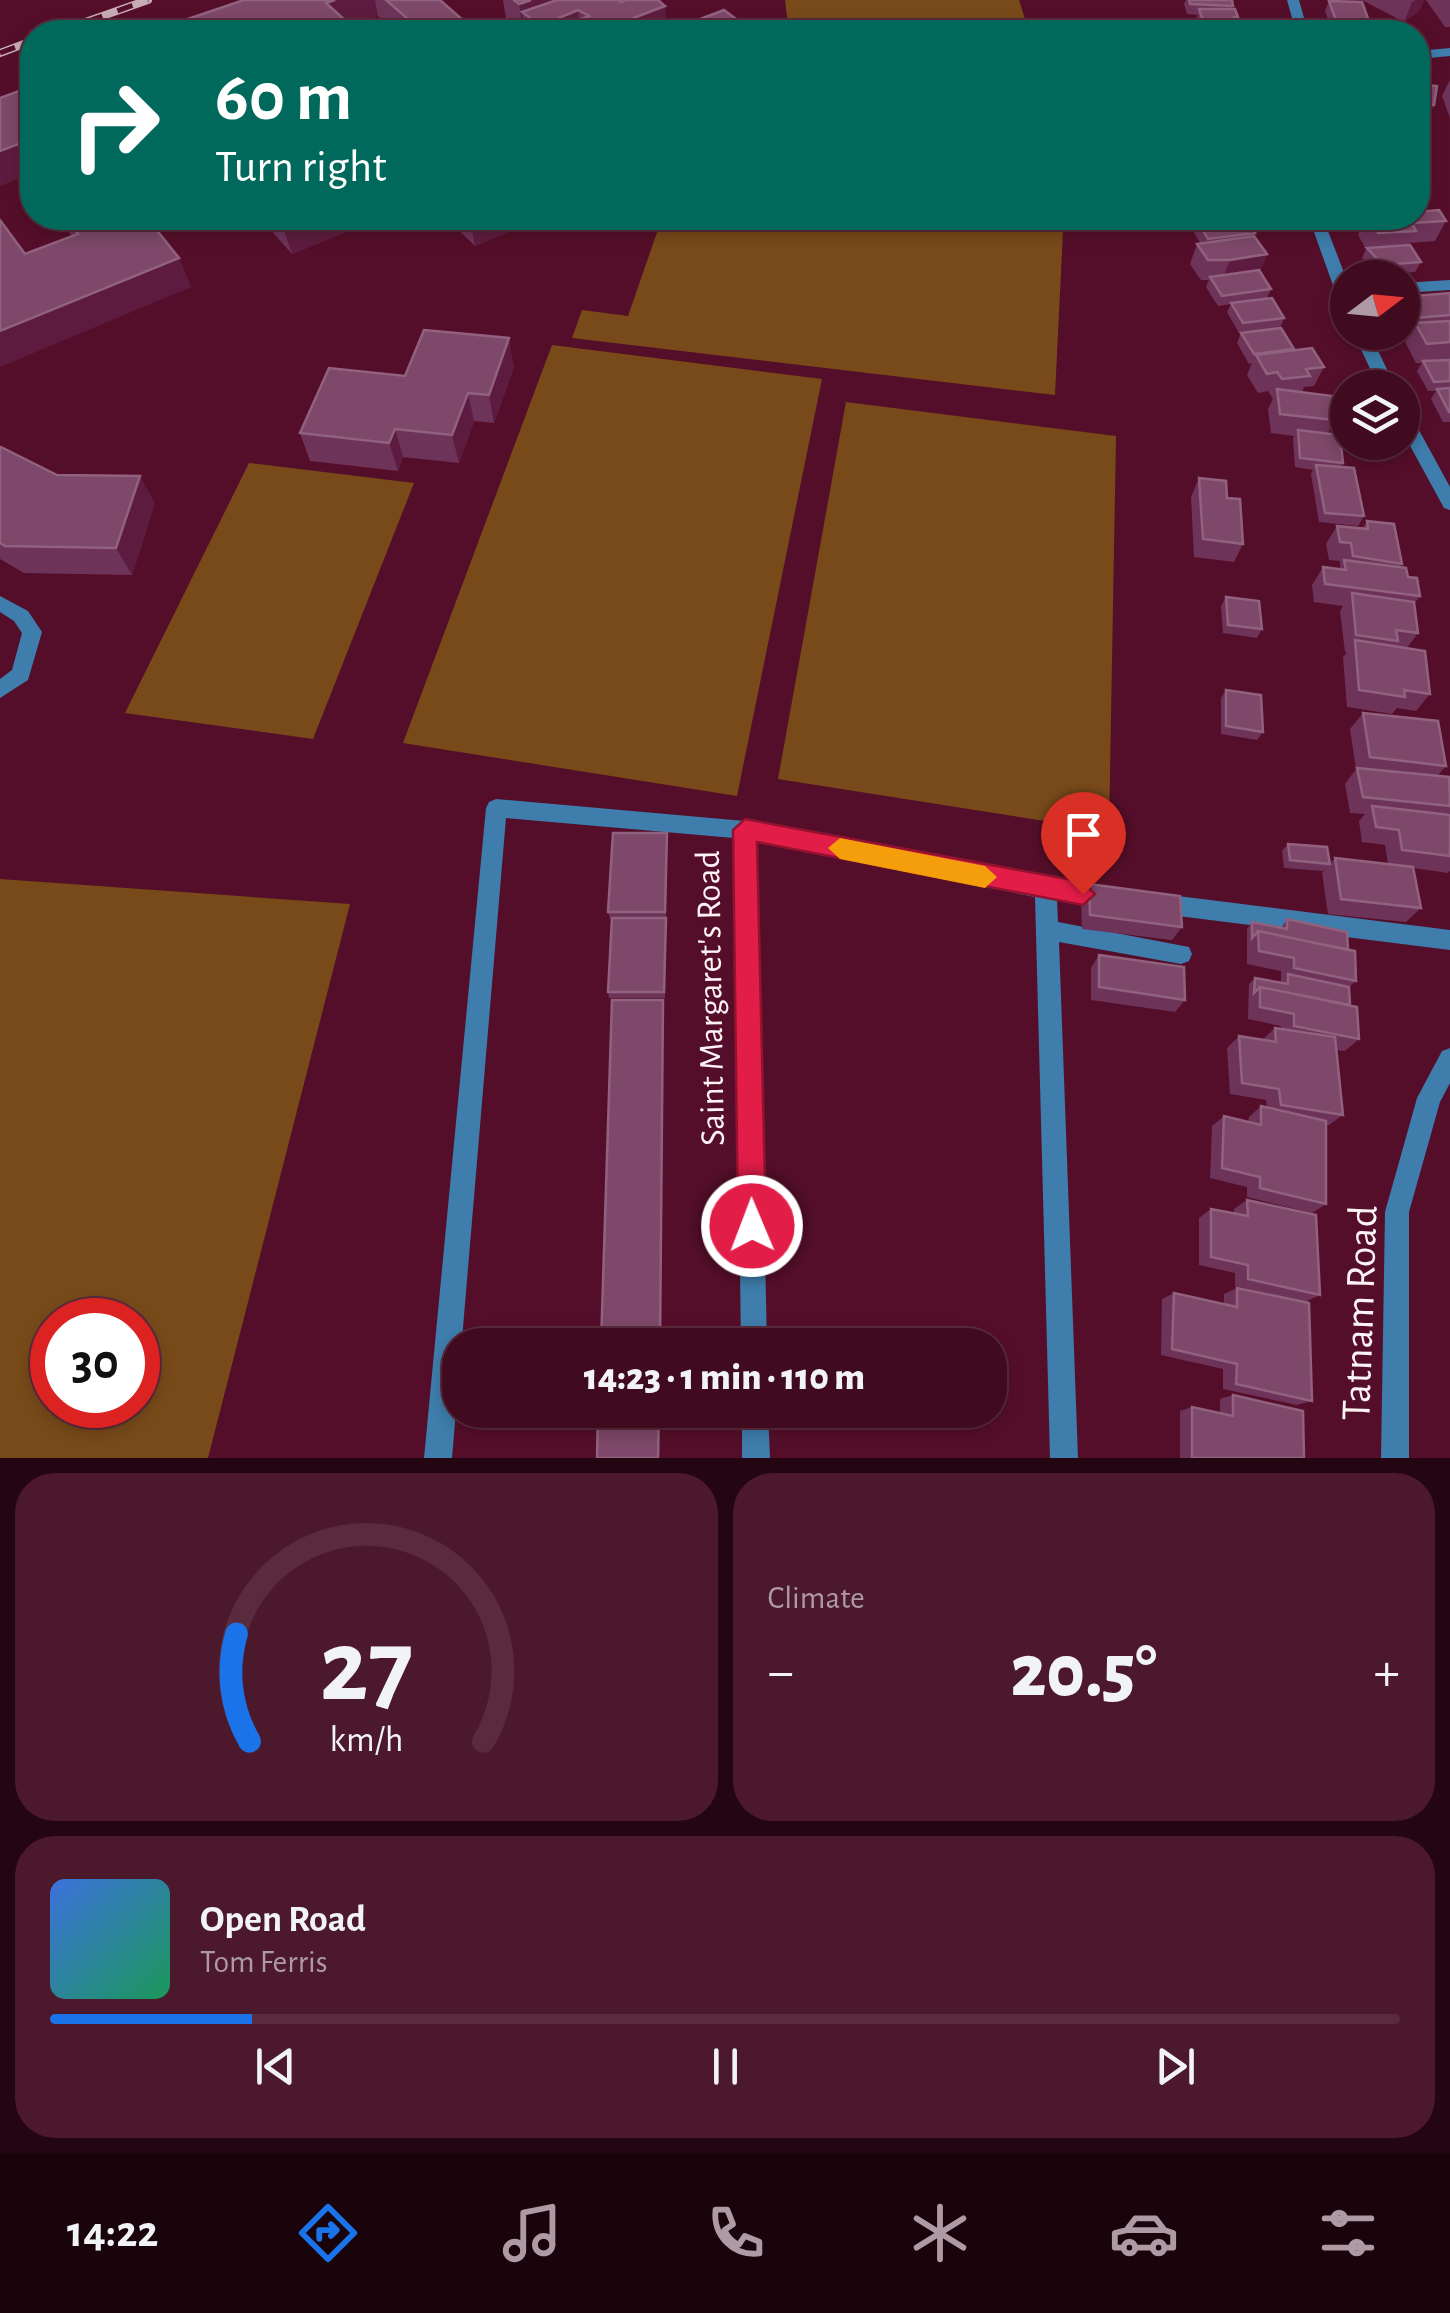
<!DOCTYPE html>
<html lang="en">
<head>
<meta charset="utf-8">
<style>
  :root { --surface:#400a1f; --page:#4b182c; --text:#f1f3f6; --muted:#ae9aa4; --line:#592b3d; --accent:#1a73e8 }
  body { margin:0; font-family:"Alegreya Sans",sans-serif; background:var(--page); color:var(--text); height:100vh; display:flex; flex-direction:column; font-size:38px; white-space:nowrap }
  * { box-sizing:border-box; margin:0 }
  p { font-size:32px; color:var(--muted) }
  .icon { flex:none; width:55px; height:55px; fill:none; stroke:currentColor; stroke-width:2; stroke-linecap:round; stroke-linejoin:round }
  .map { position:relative; height:1458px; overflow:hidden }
  .panel { display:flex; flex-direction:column; gap:15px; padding:15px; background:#230611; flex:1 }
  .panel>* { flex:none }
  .banner { position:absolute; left:20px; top:20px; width:1410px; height:210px; border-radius:40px; box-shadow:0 5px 15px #0003,0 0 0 2px var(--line); background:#00695c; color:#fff; overflow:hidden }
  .needle { width:65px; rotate:74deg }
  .buttons { position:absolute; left:1330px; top:260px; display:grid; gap:20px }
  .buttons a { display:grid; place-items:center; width:90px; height:90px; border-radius:50%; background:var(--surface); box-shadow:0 5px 15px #0003,0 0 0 2px var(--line); font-size:50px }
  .speed { position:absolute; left:30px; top:1298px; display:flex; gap:20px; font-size:50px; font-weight:700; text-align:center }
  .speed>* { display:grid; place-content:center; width:130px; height:130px; border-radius:50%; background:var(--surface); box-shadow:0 5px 15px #0003,0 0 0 2px var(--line); line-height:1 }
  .speed .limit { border:15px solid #d22; background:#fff; color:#111 }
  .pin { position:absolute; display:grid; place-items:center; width:85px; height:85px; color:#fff; margin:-102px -42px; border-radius:50% 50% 50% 0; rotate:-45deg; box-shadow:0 0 10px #0007 }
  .pin .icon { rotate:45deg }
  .me { position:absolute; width:110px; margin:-55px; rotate:359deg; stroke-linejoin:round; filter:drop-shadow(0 0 8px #0008) }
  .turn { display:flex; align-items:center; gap:35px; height:210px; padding:0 30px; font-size:45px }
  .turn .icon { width:130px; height:130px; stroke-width:2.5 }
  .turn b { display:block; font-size:70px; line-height:85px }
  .big { font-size:75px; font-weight:800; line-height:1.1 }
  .panel .widget { flex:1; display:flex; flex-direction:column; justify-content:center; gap:15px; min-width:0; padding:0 35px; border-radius:40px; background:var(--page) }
  .panel .dial { align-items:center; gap:0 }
  .dial svg { height:260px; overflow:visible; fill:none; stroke:var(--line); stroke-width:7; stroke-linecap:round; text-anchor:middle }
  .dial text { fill:var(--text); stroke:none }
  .song { display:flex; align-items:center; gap:30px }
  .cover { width:120px; height:120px; border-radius:15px; background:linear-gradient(135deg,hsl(220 70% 55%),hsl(150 70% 35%)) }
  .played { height:10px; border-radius:5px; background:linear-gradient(90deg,var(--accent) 15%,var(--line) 15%) }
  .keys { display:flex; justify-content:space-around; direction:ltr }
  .heat { display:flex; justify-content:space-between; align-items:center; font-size:55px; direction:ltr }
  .panel .tiles { flex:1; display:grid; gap:15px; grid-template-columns:1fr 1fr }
  .widget:last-child { grid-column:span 2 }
  .trip { position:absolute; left:442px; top:1328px; width:565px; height:100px; border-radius:40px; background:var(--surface); box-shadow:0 5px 15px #0003,0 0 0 2px var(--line); font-weight:800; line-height:100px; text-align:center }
  .menu { display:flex; height:160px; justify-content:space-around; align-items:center; background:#1a040c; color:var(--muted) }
  .menu .icon { width:70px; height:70px }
  .menu .selected { color:var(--accent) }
  .menu b { font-size:45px; color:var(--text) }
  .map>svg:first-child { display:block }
</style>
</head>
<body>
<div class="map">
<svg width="1450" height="1458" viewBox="0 0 1450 1458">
  <rect width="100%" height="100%" fill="#550e29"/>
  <path fill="#784a1a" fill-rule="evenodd" d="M785,0H1019L1029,32H789Z
    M662,218H951L1063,231L1055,395L572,338L582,310L628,316Z
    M552,345L822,379L737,796L403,743Z
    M846,402L1116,436L1109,831L778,779Z
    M249,463L414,483L313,739L125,713Z
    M0,879L350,904L208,1458H0ZM138,1320V1405H52V1320Z"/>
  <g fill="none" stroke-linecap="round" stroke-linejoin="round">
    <path fill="#3e7dac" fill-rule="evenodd" d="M0,596L28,611L42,632L28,680L0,698V679L12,670L22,633L14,621L0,612Z
      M496,799L745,821L1046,879L1111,887L1119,890L1122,897L1119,904L1111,907L1057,900L1058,922L1189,947L1192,954L1189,961L1181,964L1059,942L1078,1458H1050L1035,897L745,839L506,818L452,1458H424L486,808L489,802Z
      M1154,893L1450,930V950L1154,913L1146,910L1143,903L1146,896Z"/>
    <path fill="#3e7dac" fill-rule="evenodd" d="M1287,0H1299L1308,32H1296Z
      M1450,48V56L1418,59V51Z
      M1309,218H1323L1348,283V310L1340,305Z
      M1450,280V290L1402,293V283Z
      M1353,332H1369L1396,388H1379Z
      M1402,408L1408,410L1450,487V510L1444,508L1402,431Z
      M745,821L752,823L756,830L767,1345H741L734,830L738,823Z
      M1450,1048V1083L1440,1102L1409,1212V1458H1381L1385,1212L1417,1098L1442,1051Z
      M742,1410H768L770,1458H742Z"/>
    <g stroke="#c8acb5" stroke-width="8">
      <path id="rail" d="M57,32L148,0
        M0,53L32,41"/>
    </g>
    <use href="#rail" stroke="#550e29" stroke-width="5" stroke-dasharray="16" stroke-linecap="butt"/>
  </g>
  <path fill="#6e3359" d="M244,0H440L473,29L474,32H397L378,16L351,26L358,32H149Z
    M503,0H658L665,6L666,32H751H522L506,19Z
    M1186,0H1232V9L1238,17L1236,24L1238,29L1237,32H1239H1195L1197,28L1199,27L1196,19L1198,15L1187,14L1184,4Z
    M1362,0H1424L1419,11L1404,22Z
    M1426,0H1450V27H1445Z
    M1329,1L1373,32H1333L1325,11Z
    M1450,80V118L1442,96Z
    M1418,84L1434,105L1424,125L1418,124Z
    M1418,169L1427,183L1418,201Z
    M1421,211L1446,221L1435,241L1410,243L1408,245L1421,262L1415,272L1378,274L1362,258L1366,249L1358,235L1363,223L1359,218H1418Z
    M58,218H147L179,258L191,287L25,254L72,236Z
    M264,218H380L292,254L267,226Z
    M446,218H540L475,246Z
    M1194,218H1245L1255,233L1253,236L1267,254L1260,272L1271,289L1267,298L1284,318L1280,328L1239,333L1227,312L1231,304L1218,306L1206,287L1209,280H1201L1190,264L1197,244H1201L1193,231L1196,222Z
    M1450,293V422H1443L1431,399L1436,391H1428L1417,371L1422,363H1416L1405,342L1408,337H1404L1401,332H1402V297Z
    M1241,333L1294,349L1293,350L1324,367L1314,386L1304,387L1302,392L1335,420L1328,433L1343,463L1341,467L1364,516L1358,526L1319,522L1311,474L1313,470L1295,467L1293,439L1294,436L1271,433L1268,409L1273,399L1268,391L1258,393L1247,375L1252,363L1249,364L1237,343Z
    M514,367L494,423L474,421L459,463L403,457L398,471L310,461L300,433L405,376Z
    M0,448L57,475L155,503L132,575L24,573L0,559Z
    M1199,478L1227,498L1243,544L1234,562L1194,557L1191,497Z
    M1367,521L1402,564L1400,567L1420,596L1414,604L1418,633L1407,648L1430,694L1416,711L1397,708L1392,714L1347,707L1343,657L1347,652H1345L1340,611L1343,606L1314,602L1312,585L1323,567L1339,569L1340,567V561L1329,560L1326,544L1337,526L1362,529Z
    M1226,597L1262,629L1257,638L1223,633L1221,606Z
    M1226,690L1263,732L1257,740L1221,734V698Z
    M1363,713L1446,766L1437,776L1450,806V813L1448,815H1450V871L1448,873L1413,868L1421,908L1406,922L1328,914L1322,873L1335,858L1388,864L1385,845L1362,842L1359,821L1365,814L1350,813L1345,784L1356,769L1350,729Z
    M667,833L665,998H609L608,992L611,919H610L608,912Z
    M1288,844L1330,864L1323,871L1284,868L1282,851Z
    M1089,884L1182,927L1172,940L1082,929L1081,899Z
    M1287,919L1348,950L1356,981L1349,987L1350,1005L1359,1039L1345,1051L1336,1050L1343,1115L1329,1125H1326V1204L1312,1213L1247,1197V1187L1210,1178L1212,1126L1224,1116L1248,1122L1249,1117L1261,1106L1267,1107L1266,1100L1230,1094L1227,1048L1239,1036L1262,1040L1275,1028L1281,1029V1026L1248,1019L1249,984L1255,978L1281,983V971L1247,964V929L1252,922L1281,928Z
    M1099,955L1185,1000L1175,1012L1091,1000V968Z
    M1247,1200L1320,1295L1305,1302L1235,1286V1273L1199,1265V1218L1211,1209L1234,1214V1209Z
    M1237,1288L1312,1401L1297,1405L1223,1389V1369L1161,1355L1162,1299L1174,1293L1224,1304V1294Z
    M1233,1395L1304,1458H1180V1411L1192,1407L1220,1413V1399Z"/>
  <path fill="#5d1c3f" d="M335,0H375L378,16L334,32L326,3Z
    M531,0H555L578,10L580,32L552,31V32H526L533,20L522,12L525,30L522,25L519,4Z
    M614,0H647L665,6L666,32H597Z
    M1416,0H1424L1419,11L1404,22L1412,2Z
    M288,24L291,32H265Z
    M32,139V173L26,164L31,174L0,186V151Z
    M301,218H380L292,254L282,225Z
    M470,218H540L475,246Z
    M1267,254L1259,274L1222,280L1230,260Z
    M179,258L191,287L0,367V331Z
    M509,338L514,367L494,423L489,395Z
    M468,393L474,421L459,463L452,435Z
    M395,429L403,457L398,471L389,443Z
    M140,476L155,503L132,575L116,548Z"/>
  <path fill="#7d4869" stroke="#91627f" stroke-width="2.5" d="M244,0H335L326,3L358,32H297L288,24L265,32H149Z
    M386,0H440L473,29L464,32H423Z
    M514,0H531L519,4Z
    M557,0H619L621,2L626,0H658L665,6L597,32H554L552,31L589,16L578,10L526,32L521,24L533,20L522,12Z
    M1189,0H1232L1233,6L1190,4Z
    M1329,1L1362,2L1373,32H1340Z
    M1199,9H1235L1238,17H1234L1238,29H1226L1225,27H1205Z
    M724,10L751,30L745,32H666Z
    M1225,27L1227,32H1239H1199L1197,28Z
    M1418,84L1437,86L1434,105L1418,102Z
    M32,86V139L0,151V98Z
    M32,161V173L26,164Z
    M1418,169L1427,183H1418Z
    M1439,210L1446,221L1412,223L1416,231L1378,233L1369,218H1418V212Z
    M66,218H147L179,258L0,331V220L25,254L78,234Z
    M275,218H301L282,225Z
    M1223,218H1245L1255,233L1208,239L1197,221Z
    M1254,236L1267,254L1230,260H1208L1197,244Z
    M1410,245L1421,262L1383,265L1367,248Z
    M1259,270L1271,289L1222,296L1210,277Z
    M1450,293V315L1415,318L1402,297Z
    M1272,298L1284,318L1243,323L1231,303Z
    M1450,321V342L1427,344L1415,323Z
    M1281,328L1294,349L1254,354L1241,333Z
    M424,330L509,338L489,395L468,393L452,435L395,429L389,443L300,433L329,368L405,376Z
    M1312,348L1324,367L1306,369L1310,376L1282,379L1277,372L1267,374L1256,355Z
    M1450,360V381L1434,382L1423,361Z
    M1450,388V412H1449L1437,389Z
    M1277,389L1332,396L1335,420L1280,414Z
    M1298,430L1340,435L1343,463L1300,458Z
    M1,447L57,475L140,476L116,548L5,546L0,543V448Z
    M1316,465L1354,468L1364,516L1325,513Z
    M1199,478L1226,481L1227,498L1240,499L1243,544L1203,539Z
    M1367,521L1394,524L1402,564L1353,556L1351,543L1340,542L1337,526L1368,529Z
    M1344,560L1406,568L1408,577L1417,578L1420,596L1325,584L1323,567L1346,570Z
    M1352,593L1414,602L1418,633L1396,630L1398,641L1356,635Z
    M1226,597L1259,601L1262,629L1228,625Z
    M1355,640L1425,651L1430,694L1404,690L1405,697L1359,690Z
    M1226,690L1261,695L1263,732L1226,726Z
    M1363,713L1438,721L1446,766L1370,757Z
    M1357,768L1449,777L1450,806L1363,797Z
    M1372,806L1450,815V856L1402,850L1399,830L1376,827Z
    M613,833H667L665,912H608Z
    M1288,844L1327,847L1330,864L1290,860Z
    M1335,858L1413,867L1421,908L1341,899Z
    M1089,884L1180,896L1182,927L1090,915Z
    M612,918H666L664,992H608Z
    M1287,919L1347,932L1348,950L1258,931L1252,938V922L1287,929Z
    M1258,931L1355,951L1356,981L1294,968V958L1259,951Z
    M1099,955L1184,967L1185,1000L1099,987Z
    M1288,974L1349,987L1350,1005L1260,987L1254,993L1255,978L1288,984Z
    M1260,987L1357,1007L1359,1039L1294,1026V1014L1260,1007Z
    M612,1000H663L660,1345H601Z
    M1275,1028L1335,1037L1343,1115L1281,1105L1279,1089L1242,1083L1239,1036L1276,1042Z
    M1261,1106L1326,1121V1204L1260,1188V1177L1222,1168L1224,1116L1261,1125Z
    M1247,1200L1316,1215L1320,1295L1248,1279V1265L1211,1257V1209L1248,1216Z
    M1237,1288L1309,1303L1312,1401L1236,1384L1237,1364L1172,1349L1174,1293L1237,1307Z
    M1233,1395L1303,1411L1304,1458H1192V1407L1233,1416Z
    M598,1410H659L658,1458H597Z"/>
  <path fill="#e11d48" stroke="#92132f" stroke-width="2.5" d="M745,819L1083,882L1095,894L1083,905L757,842L766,1226L762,1236L752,1240L742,1236L738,1226L733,830Z"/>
  <path fill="#f59e0b" d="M840,838L985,866L997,877L985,888L840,859L828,848Z"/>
  <g text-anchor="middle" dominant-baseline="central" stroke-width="10" stroke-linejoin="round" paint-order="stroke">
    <g font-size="35" fill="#fbf2f4" stroke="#550e29">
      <text transform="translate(711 998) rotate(-91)">Saint Margaret's Road</text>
    </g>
    <g font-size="42" fill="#fbf2f4" stroke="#550e29">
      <text transform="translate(1360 1313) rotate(-88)">Tatnam Road</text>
    </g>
  </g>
</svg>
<div class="buttons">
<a><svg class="needle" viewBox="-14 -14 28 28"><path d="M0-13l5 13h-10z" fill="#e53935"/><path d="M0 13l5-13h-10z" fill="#ae9aa4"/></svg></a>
<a><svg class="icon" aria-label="layers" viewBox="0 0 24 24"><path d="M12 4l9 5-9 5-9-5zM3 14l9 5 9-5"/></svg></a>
</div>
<div class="speed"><div class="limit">30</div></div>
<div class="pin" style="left:1083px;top:894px;background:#d93025"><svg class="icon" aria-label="arrive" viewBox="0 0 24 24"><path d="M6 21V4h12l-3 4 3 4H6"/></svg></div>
<svg class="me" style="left:752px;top:1226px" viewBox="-20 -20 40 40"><circle r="17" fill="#e11d48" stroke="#fff" stroke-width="3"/><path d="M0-11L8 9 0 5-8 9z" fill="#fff"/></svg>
<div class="trip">14:23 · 1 min · 110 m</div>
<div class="banner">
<div class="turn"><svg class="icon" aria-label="right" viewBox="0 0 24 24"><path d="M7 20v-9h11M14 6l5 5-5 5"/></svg><div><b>60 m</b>Turn right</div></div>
</div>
</div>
<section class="panel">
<div class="tiles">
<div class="widget dial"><svg viewBox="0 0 100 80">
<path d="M14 69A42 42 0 1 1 86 69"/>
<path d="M14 69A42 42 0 0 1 10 36" stroke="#1a73e8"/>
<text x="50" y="56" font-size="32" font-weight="700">27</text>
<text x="50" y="72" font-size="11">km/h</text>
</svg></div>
<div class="widget"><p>Climate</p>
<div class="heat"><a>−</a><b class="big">20.5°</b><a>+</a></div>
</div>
<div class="widget">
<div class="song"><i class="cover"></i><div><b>Open Road</b><p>Tom Ferris</p></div></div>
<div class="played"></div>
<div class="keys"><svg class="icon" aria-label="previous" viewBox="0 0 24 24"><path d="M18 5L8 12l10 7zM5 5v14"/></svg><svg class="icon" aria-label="pause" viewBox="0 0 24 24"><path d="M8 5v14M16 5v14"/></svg><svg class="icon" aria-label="next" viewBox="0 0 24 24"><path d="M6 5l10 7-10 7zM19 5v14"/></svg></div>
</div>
</div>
</section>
<nav class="menu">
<b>14:22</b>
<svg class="icon selected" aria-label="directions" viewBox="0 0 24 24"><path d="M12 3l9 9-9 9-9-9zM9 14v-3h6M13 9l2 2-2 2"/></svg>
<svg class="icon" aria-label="music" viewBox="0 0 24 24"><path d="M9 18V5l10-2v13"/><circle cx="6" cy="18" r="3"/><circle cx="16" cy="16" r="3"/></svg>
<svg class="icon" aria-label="phone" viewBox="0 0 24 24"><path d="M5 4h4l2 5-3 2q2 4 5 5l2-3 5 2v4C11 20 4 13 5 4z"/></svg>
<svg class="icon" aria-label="climate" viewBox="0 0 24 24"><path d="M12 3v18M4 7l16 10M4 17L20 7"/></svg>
<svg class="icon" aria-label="car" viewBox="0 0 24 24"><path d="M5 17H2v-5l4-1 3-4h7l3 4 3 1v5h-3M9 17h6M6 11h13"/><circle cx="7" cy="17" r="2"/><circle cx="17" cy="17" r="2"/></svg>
<svg class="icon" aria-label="filters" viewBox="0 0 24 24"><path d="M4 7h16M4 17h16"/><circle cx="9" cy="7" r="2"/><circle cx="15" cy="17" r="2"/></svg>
</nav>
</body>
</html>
